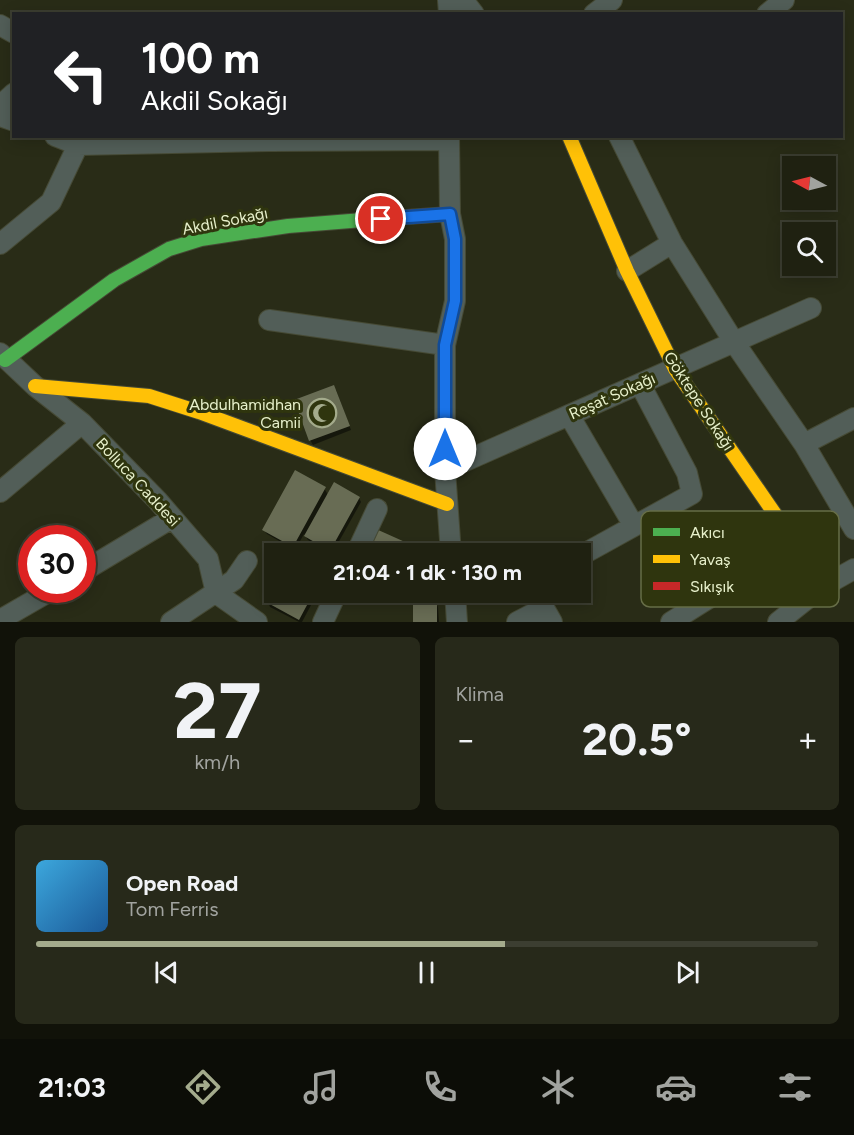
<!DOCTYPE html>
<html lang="tr">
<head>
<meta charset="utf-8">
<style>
  :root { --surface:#1f2111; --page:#27291a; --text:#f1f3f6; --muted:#a1a39f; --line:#3c3e31; --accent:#a4ab8c }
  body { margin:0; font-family:Figtree,sans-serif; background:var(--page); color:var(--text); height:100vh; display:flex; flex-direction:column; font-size:22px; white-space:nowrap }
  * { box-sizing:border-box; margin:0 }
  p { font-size:20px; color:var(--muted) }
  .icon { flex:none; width:33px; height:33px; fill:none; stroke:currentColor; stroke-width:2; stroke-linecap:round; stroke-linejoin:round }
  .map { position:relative; height:622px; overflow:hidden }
  .panel { display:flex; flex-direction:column; gap:15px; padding:15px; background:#111209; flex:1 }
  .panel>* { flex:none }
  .guide { position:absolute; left:12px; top:12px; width:831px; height:126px; border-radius:0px; box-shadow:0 3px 15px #0003,0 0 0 2px var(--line); background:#202124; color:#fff; overflow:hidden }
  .needle { width:39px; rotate:277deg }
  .tools { position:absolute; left:782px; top:156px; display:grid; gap:12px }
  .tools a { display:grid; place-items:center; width:54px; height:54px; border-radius:0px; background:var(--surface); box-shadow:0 3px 15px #0003,0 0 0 2px var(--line); font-size:30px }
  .speed { position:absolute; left:18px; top:525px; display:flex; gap:12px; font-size:30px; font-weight:700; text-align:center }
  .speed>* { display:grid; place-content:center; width:78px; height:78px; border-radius:50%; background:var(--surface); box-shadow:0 3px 15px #0003,0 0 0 2px var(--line); line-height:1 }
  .speed .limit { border:9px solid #d22; background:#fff; color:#111 }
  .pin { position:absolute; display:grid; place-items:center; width:51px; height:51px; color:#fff; margin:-26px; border:3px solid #fff; border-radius:50%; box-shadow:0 2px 6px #0007 }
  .me { position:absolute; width:66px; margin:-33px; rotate:0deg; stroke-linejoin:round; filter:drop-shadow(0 0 4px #0008) }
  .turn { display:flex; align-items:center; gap:21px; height:126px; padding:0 30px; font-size:27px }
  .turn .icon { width:78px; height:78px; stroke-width:2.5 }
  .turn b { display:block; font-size:42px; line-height:51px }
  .big { font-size:45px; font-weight:700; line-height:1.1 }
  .panel .tile { flex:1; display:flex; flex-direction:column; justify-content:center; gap:9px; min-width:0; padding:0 21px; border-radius:9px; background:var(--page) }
  .panel .dial { align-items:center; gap:0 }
  .dial b { font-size:78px; line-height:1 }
  .song { display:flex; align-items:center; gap:18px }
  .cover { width:72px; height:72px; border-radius:9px; background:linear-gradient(135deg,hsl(200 70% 55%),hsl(210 70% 35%)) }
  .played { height:6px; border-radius:3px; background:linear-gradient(90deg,var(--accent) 60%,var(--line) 60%) }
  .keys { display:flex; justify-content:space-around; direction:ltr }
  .heat { display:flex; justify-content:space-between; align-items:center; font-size:33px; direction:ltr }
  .panel .tiles { flex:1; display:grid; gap:15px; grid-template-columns:1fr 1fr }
  .tile:last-child { grid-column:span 2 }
  .trip { position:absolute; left:264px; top:543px; width:327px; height:60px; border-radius:0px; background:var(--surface); box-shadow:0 3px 15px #0003,0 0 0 2px var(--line); font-weight:700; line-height:60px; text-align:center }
  .tabs { display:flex; height:96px; justify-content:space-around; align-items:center; background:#0c0d07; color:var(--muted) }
  .tabs .icon { width:42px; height:42px }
  .tabs .active { color:var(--accent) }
  .tabs b { font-size:27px; color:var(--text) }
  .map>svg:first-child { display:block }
</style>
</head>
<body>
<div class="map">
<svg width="854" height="622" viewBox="0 0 854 622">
  <rect width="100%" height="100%" fill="#292c17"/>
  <path fill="#0007" d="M336,390L351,430L313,445L310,440Z
    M324,488L328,495L359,498L361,502L332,554L308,540L304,534L295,550L267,534L264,530Z
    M404,544L406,548L403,554H374L368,548Z
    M274,590V592H318L302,622H299L270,607L268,602Z
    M416,592H438V600H418Z
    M436,603L438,607L439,622H415Z"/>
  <path fill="#686c54" d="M334,385L350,426L309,441L294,400Z
    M295,470L326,487L293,547L262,530Z
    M334,482L360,497L330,551L304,536Z
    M376,529L405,542L399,554H379L367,548Z
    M274,586V592H314L299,620L266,602Z
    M414,592H437V596H414Z
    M413,602H437V622H413Z"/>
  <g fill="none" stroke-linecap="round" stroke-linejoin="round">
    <g stroke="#464a35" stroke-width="22">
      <path id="street" d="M448,0L449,14
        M463,0L474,14
        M594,14L612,0
        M767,14L784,0
        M0,25L14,33
        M0,106L14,93
        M0,116L14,121
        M55,136L78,145L270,141L449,140
        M449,136L450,214L455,239V301L445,345V470L451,554
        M619,136L672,243L734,342L804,444L854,529
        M0,244L51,202L78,145L77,136
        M627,271L672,243
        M269,320L445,345
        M0,353L35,386L82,423L158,501L208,559L216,593L257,622
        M569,415L634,526
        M804,444L854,418
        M445,470L811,308
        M0,492L82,423
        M356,554L377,509
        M580,556L692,494L687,473L640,384
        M82,572L172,518
        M455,592L457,622
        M540,592L544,608L552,622
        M0,620L52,590
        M171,622L234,580L247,561
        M323,622L337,592
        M517,622L544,608
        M671,622L795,544
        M778,622L822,587L854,569"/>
    </g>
    <g stroke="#464a35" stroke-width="16">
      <path id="fast" d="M5,360L114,280L169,249L201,239L288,226L363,220"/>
    </g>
    <g stroke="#464a35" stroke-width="16">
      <path id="slow" d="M569,136L627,271L675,369L779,520
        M35,386L149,396L199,412L447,504"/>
    </g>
    <g stroke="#464a35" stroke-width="16">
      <path id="jam" d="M363,220L450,214
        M779,520L822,587"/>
    </g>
    <use href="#street" stroke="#525e58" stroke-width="20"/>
    <use href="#fast" stroke="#4caf50" stroke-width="14"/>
    <use href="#slow" stroke="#ffc107" stroke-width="14"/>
    <use href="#jam" stroke="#c62828" stroke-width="14"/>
  </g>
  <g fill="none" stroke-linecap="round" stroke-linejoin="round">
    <g stroke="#114b97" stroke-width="15">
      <path id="route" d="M381,219L450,214L455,239V301L445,345V449"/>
    </g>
    <use href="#route" stroke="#1a73e8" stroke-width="10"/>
  </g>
  <defs>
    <g id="mosque-ring" transform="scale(1.5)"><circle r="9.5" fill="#2f350e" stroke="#a4ab8c" stroke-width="1.5"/><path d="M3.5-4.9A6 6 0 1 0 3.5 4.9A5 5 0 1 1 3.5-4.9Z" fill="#a4ab8c"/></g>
  </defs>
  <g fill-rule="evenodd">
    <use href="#mosque-ring" x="322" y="413"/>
  </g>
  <g text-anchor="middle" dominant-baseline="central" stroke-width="6" stroke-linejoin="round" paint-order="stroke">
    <g font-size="16" fill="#e7f0cb" stroke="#2f350e">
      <text transform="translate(225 221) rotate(-11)">Akdil Sokağı</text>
      <text transform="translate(612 396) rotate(-24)">Reşat Sokağı</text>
      <text transform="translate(699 401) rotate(57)">Göktepe Sokağı</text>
      <text transform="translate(138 482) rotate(47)">Bolluca Caddesi</text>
    </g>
    <g font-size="16" fill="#e7f0cb" stroke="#2f350e" text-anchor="end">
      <text x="301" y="404">Abdulhamidhan<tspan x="301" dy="18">Camii</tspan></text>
    </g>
  </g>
  <rect x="641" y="511" width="198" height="96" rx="9" fill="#2f350e" stroke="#666d47" stroke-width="1.5"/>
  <rect x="653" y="528" width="27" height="8" fill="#4caf50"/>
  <rect x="653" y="555" width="27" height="8" fill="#ffc107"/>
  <rect x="653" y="582" width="27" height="8" fill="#c62828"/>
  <g font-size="16" fill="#e7f0cb">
    <text x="690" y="538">Akıcı</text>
    <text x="690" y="565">Yavaş</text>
    <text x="690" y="592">Sıkışık</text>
  </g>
</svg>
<div class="tools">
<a><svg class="needle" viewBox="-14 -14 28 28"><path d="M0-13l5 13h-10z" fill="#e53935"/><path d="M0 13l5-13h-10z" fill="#a1a39f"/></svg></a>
<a><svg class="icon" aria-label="search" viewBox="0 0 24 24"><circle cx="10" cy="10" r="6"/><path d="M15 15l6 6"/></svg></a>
</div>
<div class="speed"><div class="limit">30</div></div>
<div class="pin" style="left:381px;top:219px;background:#d93025"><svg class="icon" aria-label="arrive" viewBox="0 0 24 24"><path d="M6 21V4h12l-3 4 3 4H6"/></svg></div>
<svg class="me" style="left:445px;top:449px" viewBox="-20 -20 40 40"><circle r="19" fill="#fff"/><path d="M0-13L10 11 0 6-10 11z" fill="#1a73e8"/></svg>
<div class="trip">21:04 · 1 dk · 130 m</div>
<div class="guide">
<div class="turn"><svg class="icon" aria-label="left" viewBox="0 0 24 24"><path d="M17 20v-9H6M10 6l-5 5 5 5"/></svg><div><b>100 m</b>Akdil Sokağı</div></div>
</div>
</div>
<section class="panel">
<div class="tiles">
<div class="tile dial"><b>27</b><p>km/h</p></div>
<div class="tile"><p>Klima</p>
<div class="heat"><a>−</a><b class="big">20.5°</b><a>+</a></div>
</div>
<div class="tile">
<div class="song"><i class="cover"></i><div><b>Open Road</b><p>Tom Ferris</p></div></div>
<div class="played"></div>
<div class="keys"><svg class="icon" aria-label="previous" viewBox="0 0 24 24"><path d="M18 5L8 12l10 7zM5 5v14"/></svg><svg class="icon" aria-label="pause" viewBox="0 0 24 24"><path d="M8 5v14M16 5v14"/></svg><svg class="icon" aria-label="next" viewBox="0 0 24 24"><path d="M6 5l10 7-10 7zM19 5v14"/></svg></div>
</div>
</div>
</section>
<nav class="tabs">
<b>21:03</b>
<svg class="icon active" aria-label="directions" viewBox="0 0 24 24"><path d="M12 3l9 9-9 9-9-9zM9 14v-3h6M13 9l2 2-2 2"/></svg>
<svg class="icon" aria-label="music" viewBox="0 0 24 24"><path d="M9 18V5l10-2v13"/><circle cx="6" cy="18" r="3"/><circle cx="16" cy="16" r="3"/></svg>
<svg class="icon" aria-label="phone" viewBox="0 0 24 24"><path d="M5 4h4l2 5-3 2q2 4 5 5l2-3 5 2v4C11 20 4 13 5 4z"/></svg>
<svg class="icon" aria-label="climate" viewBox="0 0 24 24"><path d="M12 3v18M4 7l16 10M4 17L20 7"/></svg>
<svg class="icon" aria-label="car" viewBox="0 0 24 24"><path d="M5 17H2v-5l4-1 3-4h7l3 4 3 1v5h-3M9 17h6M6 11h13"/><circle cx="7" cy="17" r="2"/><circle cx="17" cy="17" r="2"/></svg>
<svg class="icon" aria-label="filters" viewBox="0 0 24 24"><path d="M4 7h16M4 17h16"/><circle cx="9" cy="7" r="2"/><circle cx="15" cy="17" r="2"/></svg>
</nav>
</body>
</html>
